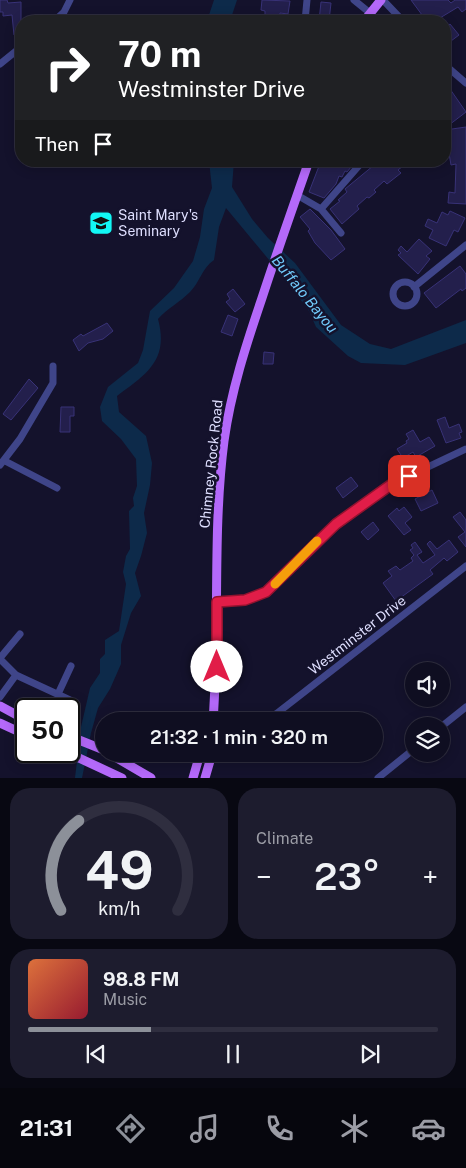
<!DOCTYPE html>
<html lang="en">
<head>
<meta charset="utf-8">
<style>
  :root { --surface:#0f0e21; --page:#1d1c2e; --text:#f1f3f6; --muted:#9b9ca5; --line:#2f2e3f; --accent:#8c9099 }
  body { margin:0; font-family:"Public Sans",sans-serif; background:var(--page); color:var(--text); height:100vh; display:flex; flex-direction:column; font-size:19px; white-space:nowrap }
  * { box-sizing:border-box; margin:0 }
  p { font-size:16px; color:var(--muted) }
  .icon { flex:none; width:28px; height:28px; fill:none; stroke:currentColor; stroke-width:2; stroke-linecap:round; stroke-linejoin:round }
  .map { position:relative; height:778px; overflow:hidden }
  .side { display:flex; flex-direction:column; gap:10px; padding:10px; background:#080812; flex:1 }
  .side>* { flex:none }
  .banner { position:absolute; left:15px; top:15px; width:436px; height:152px; border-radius:20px; box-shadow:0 2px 12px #0003,0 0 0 1px var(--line); background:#202124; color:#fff; overflow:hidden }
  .buttons { position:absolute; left:405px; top:662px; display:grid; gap:10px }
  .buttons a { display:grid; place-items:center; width:45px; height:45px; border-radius:50%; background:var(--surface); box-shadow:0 2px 12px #0003,0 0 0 1px var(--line); font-size:25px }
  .speed { position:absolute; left:15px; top:698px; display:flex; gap:10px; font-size:25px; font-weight:700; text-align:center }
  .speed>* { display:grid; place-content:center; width:65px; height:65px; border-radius:50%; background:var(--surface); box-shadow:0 2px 12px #0003,0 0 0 1px var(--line); line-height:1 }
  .speed .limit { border:2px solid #111; border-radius:8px; background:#fff; color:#111 }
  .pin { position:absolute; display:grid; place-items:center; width:42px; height:42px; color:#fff; margin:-21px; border-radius:10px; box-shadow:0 2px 8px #0006 }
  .me { position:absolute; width:55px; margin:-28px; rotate:0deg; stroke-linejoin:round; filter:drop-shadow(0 0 4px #0008) }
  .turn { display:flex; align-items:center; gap:18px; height:105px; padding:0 20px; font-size:22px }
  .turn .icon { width:65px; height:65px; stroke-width:2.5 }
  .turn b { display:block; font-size:35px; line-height:42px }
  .then { display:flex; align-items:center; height:48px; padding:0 20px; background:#0003; gap:10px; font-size:19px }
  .big { font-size:38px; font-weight:600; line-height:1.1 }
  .side .tile { flex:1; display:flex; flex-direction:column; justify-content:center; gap:8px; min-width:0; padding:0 18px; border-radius:20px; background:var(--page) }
  .side .dial { align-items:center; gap:0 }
  .dial svg { height:130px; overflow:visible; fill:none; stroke:var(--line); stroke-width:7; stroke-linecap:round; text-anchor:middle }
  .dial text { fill:var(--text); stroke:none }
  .song { display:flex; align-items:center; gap:15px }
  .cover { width:60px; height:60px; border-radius:8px; background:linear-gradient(135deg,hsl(20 70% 55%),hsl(350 70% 35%)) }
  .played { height:5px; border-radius:2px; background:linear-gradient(90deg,var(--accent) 30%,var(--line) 30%) }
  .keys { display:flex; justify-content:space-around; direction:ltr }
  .heat { display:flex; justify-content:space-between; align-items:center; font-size:28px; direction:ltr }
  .side .tiles { flex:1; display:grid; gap:10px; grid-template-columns:1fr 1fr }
  .tile:last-child { grid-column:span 2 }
  .trip { position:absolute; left:95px; top:712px; width:288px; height:50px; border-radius:25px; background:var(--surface); box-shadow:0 2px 12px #0003,0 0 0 1px var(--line); font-weight:600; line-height:50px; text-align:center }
  .dock { display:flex; height:80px; justify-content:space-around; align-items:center; background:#06060d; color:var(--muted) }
  .dock .icon { width:35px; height:35px }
  .dock .current { color:var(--accent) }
  .dock b { font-size:22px; color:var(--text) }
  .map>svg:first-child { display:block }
</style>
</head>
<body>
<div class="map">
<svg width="466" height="778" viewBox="0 0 466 778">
  <rect width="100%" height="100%" fill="#14122c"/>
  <path fill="#0d2a4a" d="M214,0H237L230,21H207Z
    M209,161H234L232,187L252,219L268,238L295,263L341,325L370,344L391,349L466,320V343L405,365L361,363L348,356L316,327L309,311L289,284L226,208L219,227L214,260C202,268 200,282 190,292C180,302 168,308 158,319C169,360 147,374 117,396L119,412L146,436L152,463L150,485L144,513L147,533L141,556L135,573L141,596L131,613L121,645V664L110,689L98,708L91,733L82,778H75L81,727L90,688L100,673V659L105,654V640L119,631L126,584L123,572L126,556L130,549L129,511L134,506L133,498L137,486L136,459L121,439L102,421L100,407L108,387L138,363L143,350L150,311L174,288L193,261L200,237L204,209L212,188Z"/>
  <path fill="#231f4c" stroke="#383277" d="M0,0H7L8,3L21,2V34L14,35L12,15L3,16V12H0Z
    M262,0L290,1L288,14L280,13L279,21H265V11L261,10Z
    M411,0H448L451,3L455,0H466V9L462,12L458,7L435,21L430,15L425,19Z
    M321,2L331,3L329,21H319Z
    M450,24L459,35L447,44L445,42V28Z
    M450,89L466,112L449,125L445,120V92Z
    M466,127V204L448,203L449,192L455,193L456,164L451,165L445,130Z
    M321,161H334L344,165L346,161H356L347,172L345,171L342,177L339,176L336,184L324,198L309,192Z
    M379,161H399L403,166L398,170L401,173L387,184L384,181L374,190L376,192L369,198L367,197L357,206L359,209L342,224L330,209L340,201L338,200L347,192L345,189Z
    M310,209L331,230L345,249L331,260L315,243L308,231L310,229L300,217Z
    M450,211L465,218L458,232L454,230L446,246L429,238L433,230L425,226L428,219L437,223L442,212L448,215Z
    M419,239L432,251L426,256L430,259L418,274L398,255L401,253L398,250L401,246L407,252Z
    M460,266L466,274V288L462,291L461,289L436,308L424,293Z
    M233,289L245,304L235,312L226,302L230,299L227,294Z
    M228,315L238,319L232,336L221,332Z
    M107,323L113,331L103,339L88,343L79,351L73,340L81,334L83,336Z
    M264,352L274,353L273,364H263Z
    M29,379L38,388L11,420L3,414Z
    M61,407H74V416H70V432H60Z
    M445,417L449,428L459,424L462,432L459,433L461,438L446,443L437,420Z
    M413,430L420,442L429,437L435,446L416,457L413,452L403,458L397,449L407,443L406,441L409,439L406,434Z
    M351,477L358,486L343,498L336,488Z
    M432,490L438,503L421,511L415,499Z
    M404,507L412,517L405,523L411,530L404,535L388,516L397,508L399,511Z
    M460,512L466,520V547L458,537L465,532L453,517Z
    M373,522L379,530L368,540L361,532Z
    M449,540L458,552L447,561L444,558L430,570L433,574L396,601L383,583L392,576L388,571L396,566L400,570L413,561L411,558L414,555L410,550L413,548L411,545L415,542L422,552L417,555L423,563L435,555L427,544L430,541L437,549Z"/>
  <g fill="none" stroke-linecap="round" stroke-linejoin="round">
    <path stroke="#3f4589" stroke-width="7" d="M354,0L370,13
      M383,0L403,21
      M54,21L64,12L70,0
      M305,21L307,0
      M0,64L21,47
      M445,65L466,83
      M297,195L321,209L341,233
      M321,209L363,161
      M393 294a12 12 0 1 1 24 0a12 12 0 1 1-24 0Z
      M414,287L466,245
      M5,461L57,488
      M0,465L20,439L53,383V366
      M217,602L245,600L266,592L336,524L353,511L392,484L466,449
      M0,658L20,634
      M0,659L16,675L70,700
      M58,694L71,666
      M0,697L16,675
      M262,721L276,714L466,566
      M441,727L466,707
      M378,778L414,749"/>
    <path stroke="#b469fa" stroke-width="9" d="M364,21L381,0
      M0,706L26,720
      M213,721C220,628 212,534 224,441C231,391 246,345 262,298C277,252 293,207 309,161
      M0,723L26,735
      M69,736L104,750
      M64,751L122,778
      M110,754L151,778
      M193,778L200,754
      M205,778L212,754"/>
  </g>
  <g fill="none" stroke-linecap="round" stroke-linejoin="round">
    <g stroke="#92132f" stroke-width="12">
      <path id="route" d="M217,667V602L245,600L266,592L336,524L392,484L409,476"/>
    </g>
    <use href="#route" stroke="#e11d48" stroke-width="9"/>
    <path stroke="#f59e0b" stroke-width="9" d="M275,584L317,541"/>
  </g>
  <defs>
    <g id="school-square" transform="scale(1.25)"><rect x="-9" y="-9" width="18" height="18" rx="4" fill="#12f7f5" stroke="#14122c"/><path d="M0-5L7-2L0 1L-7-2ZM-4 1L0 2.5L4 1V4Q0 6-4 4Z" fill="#111"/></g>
  </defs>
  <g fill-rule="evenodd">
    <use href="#school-square" x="101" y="223"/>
  </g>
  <g text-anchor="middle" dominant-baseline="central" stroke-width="5" stroke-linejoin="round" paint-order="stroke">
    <g font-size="14" fill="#dedefe" stroke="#14122c" text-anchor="start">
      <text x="118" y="215">Saint Mary's<tspan x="118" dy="16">Seminary</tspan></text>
    </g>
    <g font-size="14" fill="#dedefe" stroke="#14122c">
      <text transform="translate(211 464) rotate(-84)">Chimney Rock Road</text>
      <text transform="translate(357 635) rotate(-38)">Westminster Drive</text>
    </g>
    <g font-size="15" font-style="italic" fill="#70c9fa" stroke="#14122c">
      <text transform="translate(305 294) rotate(51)">Buffalo Bayou</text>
    </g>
  </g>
</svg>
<div class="buttons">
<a><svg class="icon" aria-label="sound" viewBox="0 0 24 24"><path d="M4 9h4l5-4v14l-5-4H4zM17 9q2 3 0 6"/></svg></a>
<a><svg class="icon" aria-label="layers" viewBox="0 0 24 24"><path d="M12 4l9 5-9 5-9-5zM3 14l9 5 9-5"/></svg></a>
</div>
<div class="speed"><div class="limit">50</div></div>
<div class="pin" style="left:409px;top:476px;background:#d93025"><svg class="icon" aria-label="arrive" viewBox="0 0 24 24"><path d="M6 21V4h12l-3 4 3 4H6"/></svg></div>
<svg class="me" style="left:217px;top:667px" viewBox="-20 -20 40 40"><circle r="19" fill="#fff"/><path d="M0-13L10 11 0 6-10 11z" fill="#e11d48"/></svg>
<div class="trip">21:32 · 1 min · 320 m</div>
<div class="banner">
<div class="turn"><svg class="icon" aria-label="right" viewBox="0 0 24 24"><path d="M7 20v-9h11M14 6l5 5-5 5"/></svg><div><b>70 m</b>Westminster Drive</div></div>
<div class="then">Then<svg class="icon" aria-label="arrive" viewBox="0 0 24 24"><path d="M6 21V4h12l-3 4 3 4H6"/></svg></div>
</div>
</div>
<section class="side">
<div class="tiles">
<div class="tile dial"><svg viewBox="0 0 100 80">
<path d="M14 69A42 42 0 1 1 86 69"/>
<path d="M14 69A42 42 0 0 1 25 14" stroke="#8c9099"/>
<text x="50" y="56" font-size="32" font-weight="700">49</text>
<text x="50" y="72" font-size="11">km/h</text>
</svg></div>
<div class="tile"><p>Climate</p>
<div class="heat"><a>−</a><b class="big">23°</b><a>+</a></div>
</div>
<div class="tile">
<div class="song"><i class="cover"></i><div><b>98.8 FM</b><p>Music</p></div></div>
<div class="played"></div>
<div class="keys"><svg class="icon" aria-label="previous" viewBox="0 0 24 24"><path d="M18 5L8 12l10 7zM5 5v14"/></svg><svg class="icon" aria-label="pause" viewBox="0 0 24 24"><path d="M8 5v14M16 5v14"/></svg><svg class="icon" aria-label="next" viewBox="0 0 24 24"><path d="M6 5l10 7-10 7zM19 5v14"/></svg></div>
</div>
</div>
</section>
<nav class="dock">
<b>21:31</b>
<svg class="icon current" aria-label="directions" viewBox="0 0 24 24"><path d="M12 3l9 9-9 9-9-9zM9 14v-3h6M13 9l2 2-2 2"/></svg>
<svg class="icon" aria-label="music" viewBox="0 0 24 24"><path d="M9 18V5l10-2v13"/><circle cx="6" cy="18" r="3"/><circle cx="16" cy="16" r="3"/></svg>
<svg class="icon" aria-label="phone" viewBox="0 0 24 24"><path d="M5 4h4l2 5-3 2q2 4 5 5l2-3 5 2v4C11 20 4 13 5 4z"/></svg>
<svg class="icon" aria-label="climate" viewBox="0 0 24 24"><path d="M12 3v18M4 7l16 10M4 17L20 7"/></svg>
<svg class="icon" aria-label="car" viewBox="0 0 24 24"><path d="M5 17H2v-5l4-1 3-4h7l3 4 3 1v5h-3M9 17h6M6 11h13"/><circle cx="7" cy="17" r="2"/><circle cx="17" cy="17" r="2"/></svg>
</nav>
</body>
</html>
